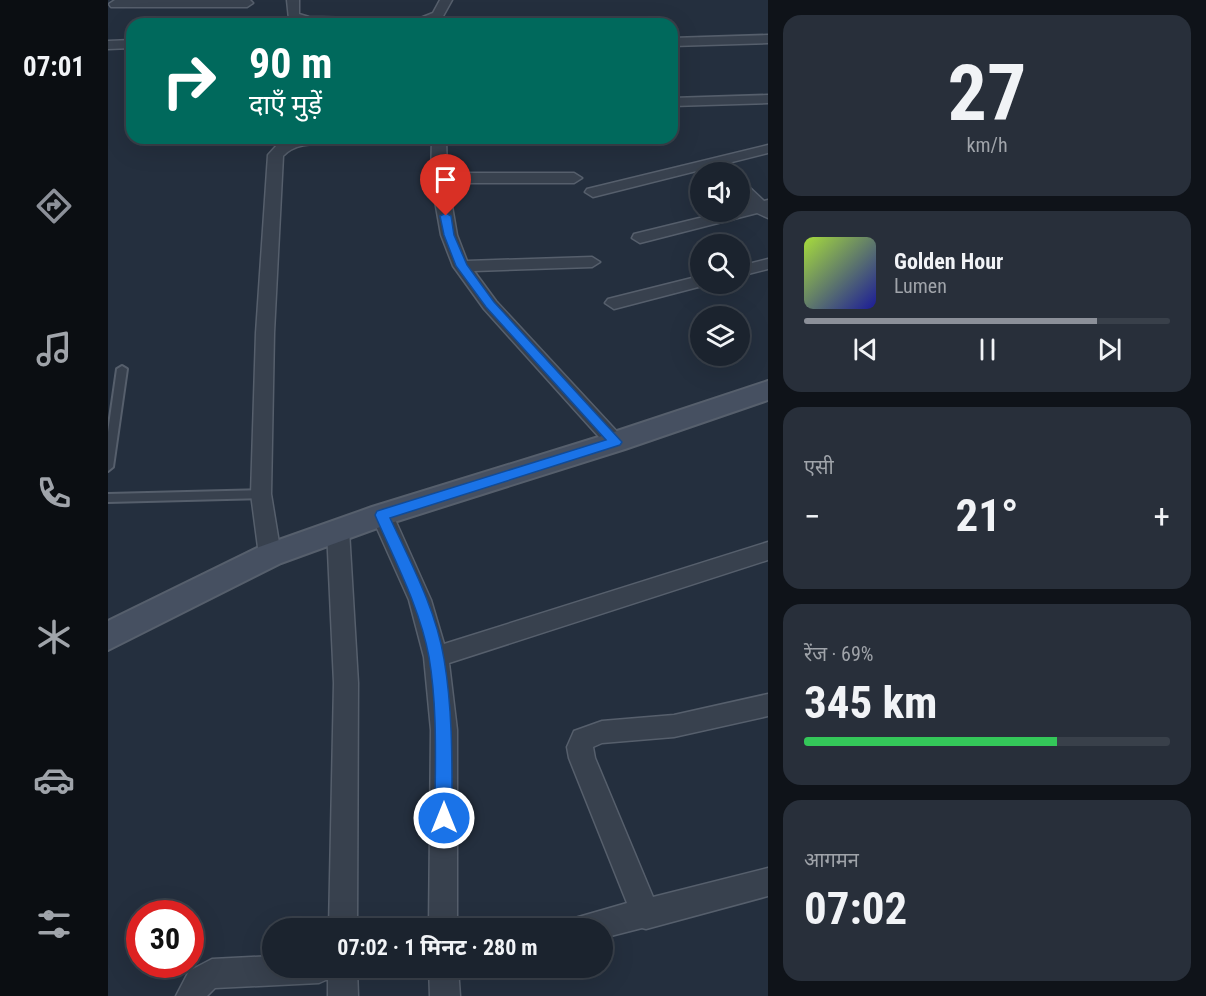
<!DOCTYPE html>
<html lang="hi">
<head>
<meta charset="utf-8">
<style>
  :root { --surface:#1b232e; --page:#282f3a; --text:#f1f3f6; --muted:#a0a4aa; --line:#39404a; --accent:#8c9099 }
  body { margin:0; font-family:"Roboto Condensed","Noto Sans Devanagari",sans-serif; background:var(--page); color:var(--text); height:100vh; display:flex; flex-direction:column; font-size:22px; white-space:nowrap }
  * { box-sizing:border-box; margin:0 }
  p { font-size:20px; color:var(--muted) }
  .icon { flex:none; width:33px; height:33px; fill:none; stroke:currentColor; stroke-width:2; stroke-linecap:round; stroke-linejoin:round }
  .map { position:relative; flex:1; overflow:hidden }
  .details { display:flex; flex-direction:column; gap:15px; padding:15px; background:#0f1319; width:438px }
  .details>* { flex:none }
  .guide { position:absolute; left:18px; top:18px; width:552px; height:126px; border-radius:18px; box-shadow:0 6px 24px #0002,0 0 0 2px var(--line); background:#00695c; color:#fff; overflow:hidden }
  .fabs { position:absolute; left:582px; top:162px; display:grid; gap:12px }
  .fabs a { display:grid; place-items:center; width:60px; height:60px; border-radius:50%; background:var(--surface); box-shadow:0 6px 24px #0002,0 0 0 2px var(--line); font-size:30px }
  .speed { position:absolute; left:18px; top:900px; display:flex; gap:12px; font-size:30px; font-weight:700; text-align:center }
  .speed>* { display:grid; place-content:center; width:78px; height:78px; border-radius:50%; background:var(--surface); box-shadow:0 6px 24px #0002,0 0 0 2px var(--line); line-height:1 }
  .speed .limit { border:9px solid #d22; background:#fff; color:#111 }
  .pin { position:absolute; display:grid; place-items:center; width:51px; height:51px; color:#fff; margin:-62px -26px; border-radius:50% 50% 50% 0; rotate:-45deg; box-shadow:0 0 6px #0007 }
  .pin .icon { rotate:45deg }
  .me { position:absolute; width:66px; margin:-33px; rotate:0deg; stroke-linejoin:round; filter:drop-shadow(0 0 4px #0008) }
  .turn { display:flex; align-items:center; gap:21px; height:126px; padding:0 24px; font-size:27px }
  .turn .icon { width:78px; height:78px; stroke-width:2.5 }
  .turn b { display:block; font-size:42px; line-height:51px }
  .big { font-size:45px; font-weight:700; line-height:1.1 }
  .details .widget { flex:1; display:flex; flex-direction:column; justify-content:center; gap:9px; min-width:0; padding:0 21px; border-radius:18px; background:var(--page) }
  .details .dial { align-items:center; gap:0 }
  .dial b { font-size:78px; line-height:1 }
  .song { display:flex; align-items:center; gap:18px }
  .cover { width:72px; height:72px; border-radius:9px; background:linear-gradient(135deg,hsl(80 70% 55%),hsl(240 70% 35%)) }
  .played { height:6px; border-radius:3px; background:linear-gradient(90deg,var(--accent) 80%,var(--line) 80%) }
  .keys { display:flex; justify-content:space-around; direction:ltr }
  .heat { display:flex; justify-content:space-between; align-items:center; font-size:33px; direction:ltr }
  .charge { height:9px; border-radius:4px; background:linear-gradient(90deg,#34c759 69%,var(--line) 0) }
  .trip { position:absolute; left:154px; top:918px; width:351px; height:60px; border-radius:30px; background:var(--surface); box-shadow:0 6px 24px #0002,0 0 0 2px var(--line); font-weight:700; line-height:60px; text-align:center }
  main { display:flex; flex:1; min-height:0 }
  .dock { display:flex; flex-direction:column; width:108px; justify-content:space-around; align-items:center; background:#0b0e12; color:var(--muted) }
  .dock .icon { width:42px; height:42px }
  .dock .current { color:var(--accent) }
  .dock b { font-size:27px; color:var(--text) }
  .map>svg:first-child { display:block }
</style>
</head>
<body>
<main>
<nav class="dock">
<b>07:01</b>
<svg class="icon current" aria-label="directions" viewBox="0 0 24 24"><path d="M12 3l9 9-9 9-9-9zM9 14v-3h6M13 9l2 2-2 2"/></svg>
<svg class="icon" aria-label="music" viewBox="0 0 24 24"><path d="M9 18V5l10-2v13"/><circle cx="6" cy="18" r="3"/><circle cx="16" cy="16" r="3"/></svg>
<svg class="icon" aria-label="phone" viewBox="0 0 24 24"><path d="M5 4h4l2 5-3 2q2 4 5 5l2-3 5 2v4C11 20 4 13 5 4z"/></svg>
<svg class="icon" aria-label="climate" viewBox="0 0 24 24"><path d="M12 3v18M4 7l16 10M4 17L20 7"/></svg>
<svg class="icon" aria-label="car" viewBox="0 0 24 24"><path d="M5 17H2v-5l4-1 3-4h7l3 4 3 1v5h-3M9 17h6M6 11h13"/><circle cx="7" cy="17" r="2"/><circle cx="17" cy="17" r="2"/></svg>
<svg class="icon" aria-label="filters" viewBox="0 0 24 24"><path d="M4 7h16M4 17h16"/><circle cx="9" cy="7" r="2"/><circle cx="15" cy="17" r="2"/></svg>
</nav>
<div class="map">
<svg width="660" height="996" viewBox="0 0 660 996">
  <rect width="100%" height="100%" fill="#242f3e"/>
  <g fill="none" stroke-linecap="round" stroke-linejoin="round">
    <g stroke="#565f6c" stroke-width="4">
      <path id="lane" d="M14,366L19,369L5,467L0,471V432L9,369Z
        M153,490L157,491L158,494L157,497L153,498L0,502V494Z"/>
    </g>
    <g stroke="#565f6c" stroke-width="3">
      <path id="street" d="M7,0H142L145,3L139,7H3L1,4Z
        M179,0H191V14L201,17L310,19L325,13L332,0H344L334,18L320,24H197L181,19Z
        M660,35V43L564,46V38Z
        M24,40V48L0,49V41Z
        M660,95V103L564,106V98Z
        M184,138H245C232,152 196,134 175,156L166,333L163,494L173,555L170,561L162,564L154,561L151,555L143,494L148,333L160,155L169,145Z
        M324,138H338L339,173H466L474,178L466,183H340L349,235L359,261L484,257L492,262L484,267L366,271L388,301L514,437L517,442L514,447L507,449L500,447L376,309L345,266L333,235L323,178Z
        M660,145V153L485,197L477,192L479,189Z
        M632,182L638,184L656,201L660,200V218L649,213L532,243L524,238L526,234L616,212H632V207L641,205L632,195Z
        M660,259V269L632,276V266Z
        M592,276V284L598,285L506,309L497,303L500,299Z
        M274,507L282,509L285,515L323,600L336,644L660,542V560L341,663L349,730V928H321L323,730L316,657L301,600L263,515L266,509Z
        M230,522L238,524L241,530L250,683L249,928H221L226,683L219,530L222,524Z
        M660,694V716L566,737L494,743L485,747L487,758L545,897L660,868V896L538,929L534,928L495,938V928H463L467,918L519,903L461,758L459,747L466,731L494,721L566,715Z
        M165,956V968H249L250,996H220V979L211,983L107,988L99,996H68L81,971L104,959Z
        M321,968H350L352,996H322Z"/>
    </g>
    <g stroke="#565f6c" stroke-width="4">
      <path id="secondary" d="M660,381V400L517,449L283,523L173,563L0,650V621L151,547L264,507L497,435Z"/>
    </g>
    <use href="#lane" fill="#38414e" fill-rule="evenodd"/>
    <use href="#street" fill="#38414e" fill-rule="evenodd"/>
    <use href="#secondary" fill="#465061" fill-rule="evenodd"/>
  </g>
  <path fill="#1a73e8" stroke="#114b97" stroke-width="1.5" d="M338,213L343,216L346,235L359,265L386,302L514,442L512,445L282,518C303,563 328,610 336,659C345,712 344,765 344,818L342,824L336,827L329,824L327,818C327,765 330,710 321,657C312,608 287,561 267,515L269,511L498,440L378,307L348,266L336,235L332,216Z"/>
</svg>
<div class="fabs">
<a><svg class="icon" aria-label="sound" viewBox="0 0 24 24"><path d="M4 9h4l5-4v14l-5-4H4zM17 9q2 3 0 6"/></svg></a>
<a><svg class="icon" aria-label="search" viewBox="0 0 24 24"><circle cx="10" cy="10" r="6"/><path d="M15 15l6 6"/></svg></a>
<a><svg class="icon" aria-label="layers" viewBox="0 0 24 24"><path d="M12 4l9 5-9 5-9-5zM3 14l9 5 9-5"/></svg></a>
</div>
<div class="speed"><div class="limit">30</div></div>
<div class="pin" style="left:338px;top:216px;background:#d93025"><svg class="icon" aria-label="arrive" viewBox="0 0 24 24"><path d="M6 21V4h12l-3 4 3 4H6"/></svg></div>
<svg class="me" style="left:336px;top:818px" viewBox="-20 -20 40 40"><circle r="17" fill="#1a73e8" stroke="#fff" stroke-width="3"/><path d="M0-11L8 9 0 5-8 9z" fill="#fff"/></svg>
<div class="trip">07:02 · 1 मिनट · 280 m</div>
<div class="guide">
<div class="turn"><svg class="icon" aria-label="right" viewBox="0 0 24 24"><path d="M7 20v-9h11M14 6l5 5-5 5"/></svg><div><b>90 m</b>दाएँ मुड़ें</div></div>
</div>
</div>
<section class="details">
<div class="widget dial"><b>27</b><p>km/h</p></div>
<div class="widget">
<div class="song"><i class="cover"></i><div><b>Golden Hour</b><p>Lumen</p></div></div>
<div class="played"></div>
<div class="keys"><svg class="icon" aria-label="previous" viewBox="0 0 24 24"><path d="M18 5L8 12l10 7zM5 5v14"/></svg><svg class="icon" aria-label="pause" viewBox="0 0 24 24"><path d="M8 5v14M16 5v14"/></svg><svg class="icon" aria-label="next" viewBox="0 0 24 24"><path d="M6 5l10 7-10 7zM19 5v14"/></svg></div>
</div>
<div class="widget"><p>एसी</p>
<div class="heat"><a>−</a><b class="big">21°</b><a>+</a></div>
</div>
<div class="widget"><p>रेंज · 69%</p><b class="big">345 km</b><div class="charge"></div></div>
<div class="widget"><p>आगमन</p><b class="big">07:02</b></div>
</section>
</main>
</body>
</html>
